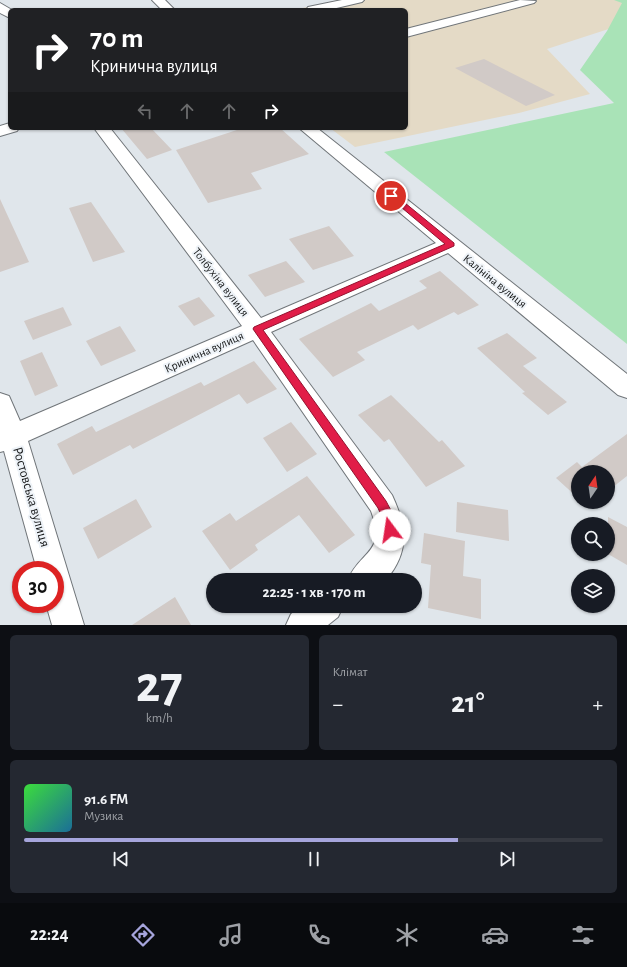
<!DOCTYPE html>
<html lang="uk">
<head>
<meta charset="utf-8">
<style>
  :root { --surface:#171b24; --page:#242831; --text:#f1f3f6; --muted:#9ea1a6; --line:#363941; --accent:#a6a5dc }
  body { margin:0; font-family:"Alegreya Sans",sans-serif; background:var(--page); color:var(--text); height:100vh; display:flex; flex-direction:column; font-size:15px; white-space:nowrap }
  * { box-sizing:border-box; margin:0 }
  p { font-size:13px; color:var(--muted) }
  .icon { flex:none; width:22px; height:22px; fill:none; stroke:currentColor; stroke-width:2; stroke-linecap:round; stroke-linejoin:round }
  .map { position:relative; height:625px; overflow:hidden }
  .side { display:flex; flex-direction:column; gap:10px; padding:10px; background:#0d0f14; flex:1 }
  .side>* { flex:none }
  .hud { position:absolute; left:8px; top:8px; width:400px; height:122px; border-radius:6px; box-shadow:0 1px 3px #0004; background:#202124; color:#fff; overflow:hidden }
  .needle { width:26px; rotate:13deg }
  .buttons { position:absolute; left:571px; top:465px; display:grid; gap:8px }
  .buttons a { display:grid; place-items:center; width:44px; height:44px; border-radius:50%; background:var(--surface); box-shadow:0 1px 3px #0004; font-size:20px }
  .speed { position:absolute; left:12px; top:561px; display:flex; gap:8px; font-size:20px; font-weight:700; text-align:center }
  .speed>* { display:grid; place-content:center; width:52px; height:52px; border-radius:50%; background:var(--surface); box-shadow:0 1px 3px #0004; line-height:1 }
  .speed .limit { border:6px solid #d22; background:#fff; color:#111 }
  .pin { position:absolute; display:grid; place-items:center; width:34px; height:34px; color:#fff; margin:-17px; border:2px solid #fff; border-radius:50%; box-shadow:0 1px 4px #0007 }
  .me { position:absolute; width:44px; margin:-22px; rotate:346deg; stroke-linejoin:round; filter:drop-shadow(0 0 3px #0008) }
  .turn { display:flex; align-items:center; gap:14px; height:84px; padding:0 16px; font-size:18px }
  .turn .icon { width:52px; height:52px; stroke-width:2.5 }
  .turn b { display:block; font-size:28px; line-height:34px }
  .lanes { display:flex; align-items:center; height:38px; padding:0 16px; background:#0003; justify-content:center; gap:20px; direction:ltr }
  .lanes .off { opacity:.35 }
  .big { font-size:30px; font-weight:700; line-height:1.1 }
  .side .widget { flex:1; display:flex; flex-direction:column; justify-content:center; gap:6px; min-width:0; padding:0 14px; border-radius:6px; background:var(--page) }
  .side .dial { align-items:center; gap:0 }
  .dial b { font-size:52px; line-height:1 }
  .song { display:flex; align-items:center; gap:12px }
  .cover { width:48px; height:48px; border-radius:6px; background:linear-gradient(135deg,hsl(120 70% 55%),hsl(200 70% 35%)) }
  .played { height:4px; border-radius:2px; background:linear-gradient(90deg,var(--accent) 75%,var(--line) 75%) }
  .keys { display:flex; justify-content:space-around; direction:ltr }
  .heat { display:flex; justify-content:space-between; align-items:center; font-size:22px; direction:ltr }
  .side .tiles { flex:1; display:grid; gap:10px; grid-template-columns:1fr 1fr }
  .widget:last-child { grid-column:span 2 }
  .trip { position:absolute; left:206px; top:573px; width:216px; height:40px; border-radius:20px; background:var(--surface); box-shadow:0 1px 3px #0004; font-weight:700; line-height:40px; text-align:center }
  .menu { display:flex; height:64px; justify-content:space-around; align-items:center; background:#090b0e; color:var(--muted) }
  .menu .icon { width:28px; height:28px }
  .menu .on { color:var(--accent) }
  .menu b { font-size:18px; color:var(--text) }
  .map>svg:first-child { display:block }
</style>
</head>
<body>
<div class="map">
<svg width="627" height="625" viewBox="0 0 627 625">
  <rect width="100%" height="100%" fill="#e0e6eb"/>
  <path fill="#e4dac6" d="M338,0H617L627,4V23L547,49L590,94L519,113L355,147L330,128H406V10H294Z"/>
  <path fill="#a9e3b7" d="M614,0H627V344L384,152L614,103L580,70L607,31L622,3Z"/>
  <path fill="#d1cac7" d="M484,59L555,95L526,106L455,68Z
    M121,128H151L172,150L147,159Z
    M243,128H280L309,154L251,173L262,189L208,203L176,150Z
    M0,199L29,262L0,272Z
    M91,202L125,252L93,262L69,208Z
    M329,226L354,256L313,270L289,239Z
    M286,261L305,282L265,297L248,275Z
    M440,271L479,305L458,315L454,312L418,330L413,325L357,352L365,360L333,377L299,339L371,303L379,311L427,288L419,281Z
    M199,297L215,316L194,326L178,306Z
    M63,307L72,325L33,340L24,321Z
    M120,326L136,351L101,366L86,341Z
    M507,333L537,358L523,366L567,402L548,415L522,393L525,392L477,348Z
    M42,352L58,386L35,396L20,361Z
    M254,361L277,389L247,404L239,394L133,449L130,445L73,475L57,444L92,426L96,432L201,382L204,386Z
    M391,395L439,442L442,440L465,466L426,487L389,439L384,442L358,415Z
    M291,422L317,454L287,472L263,438Z
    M627,434V476L608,491V472H578V498L556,478L577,462L582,467Z
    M307,476L355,535L329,553L299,515L255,545L258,550L230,570L202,531L230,513L236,521Z
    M136,499L152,527L98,559L83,528Z
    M457,502L508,510L509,541L456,532Z
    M608,517L627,527V565L608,554Z
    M424,533L465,541L463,576L481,579V619L428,608L431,565L421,563Z
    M175,597L191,625H132Z"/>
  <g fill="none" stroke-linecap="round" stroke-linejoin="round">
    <g stroke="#707579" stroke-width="2">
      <path id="minor" d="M152,0H165L175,10H162Z
        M342,0H364L362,2L328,10H306L308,7Z
        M520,0L536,1L534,3L406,37V29Z
        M0,3L12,10H10V18L0,13Z
        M10,123V128H19L17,131L0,136V126Z
        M94,128H110L261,318L436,243L299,128H317L627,374V398L618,395L448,253L271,332L392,495C407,527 410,551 386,580H348C360,550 387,554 371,511L253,340L28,441L84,625H52L46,604H55V570H37L4,451L0,452V393L9,396L20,421L242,326Z
        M301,606H343L338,617L328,625H286L291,614Z"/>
    </g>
    <use href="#minor" fill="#fff" fill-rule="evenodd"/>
  </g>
  <path fill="#e11d48" stroke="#92132f" d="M389,194H394L454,243V246L263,330L386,501C391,511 399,522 394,534L390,535L386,534C382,526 383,518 378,508L253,329L254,327L445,244L389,197Z"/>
  <g text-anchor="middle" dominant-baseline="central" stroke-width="4" stroke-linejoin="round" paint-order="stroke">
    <g font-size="12" fill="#141617" stroke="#eef3f8">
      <text transform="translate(495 281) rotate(39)">Калініна вулиця</text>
      <text transform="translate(221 282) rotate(52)">Толбухіна вулиця</text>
      <text transform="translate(204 352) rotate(-24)">Кринична вулиця</text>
    </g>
    <g font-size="14" fill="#141617" stroke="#eef3f8">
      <text transform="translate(31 497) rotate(74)">Ростовська вулиця</text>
    </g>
  </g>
</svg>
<div class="buttons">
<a><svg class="needle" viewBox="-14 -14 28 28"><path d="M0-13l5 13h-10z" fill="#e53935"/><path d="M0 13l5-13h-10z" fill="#9ea1a6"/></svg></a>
<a><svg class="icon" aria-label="search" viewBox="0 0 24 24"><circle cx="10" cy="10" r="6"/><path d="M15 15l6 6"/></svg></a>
<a><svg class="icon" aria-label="layers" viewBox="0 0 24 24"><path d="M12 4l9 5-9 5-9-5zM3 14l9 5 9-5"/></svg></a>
</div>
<div class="speed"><div class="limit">30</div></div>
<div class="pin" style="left:391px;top:196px;background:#d93025"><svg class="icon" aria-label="arrive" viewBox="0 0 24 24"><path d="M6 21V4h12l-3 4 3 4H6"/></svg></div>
<svg class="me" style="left:390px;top:530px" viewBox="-20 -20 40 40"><circle r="19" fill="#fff"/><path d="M0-13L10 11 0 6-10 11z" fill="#e11d48"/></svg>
<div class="trip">22:25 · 1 хв · 170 m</div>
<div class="hud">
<div class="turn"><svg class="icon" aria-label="right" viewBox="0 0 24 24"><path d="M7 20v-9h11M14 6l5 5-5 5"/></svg><div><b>70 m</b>Кринична вулиця</div></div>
<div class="lanes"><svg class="icon off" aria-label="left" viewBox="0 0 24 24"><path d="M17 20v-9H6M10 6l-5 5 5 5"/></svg><svg class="icon off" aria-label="ahead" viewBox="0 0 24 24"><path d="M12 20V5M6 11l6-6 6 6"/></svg><svg class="icon off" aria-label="ahead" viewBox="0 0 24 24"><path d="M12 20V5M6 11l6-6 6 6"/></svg><svg class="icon" aria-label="right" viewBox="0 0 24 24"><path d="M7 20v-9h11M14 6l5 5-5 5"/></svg></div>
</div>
</div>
<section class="side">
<div class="tiles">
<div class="widget dial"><b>27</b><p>km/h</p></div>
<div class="widget"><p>Клімат</p>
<div class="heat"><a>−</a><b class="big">21°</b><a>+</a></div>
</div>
<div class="widget">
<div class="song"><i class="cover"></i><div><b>91.6 FM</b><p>Музика</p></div></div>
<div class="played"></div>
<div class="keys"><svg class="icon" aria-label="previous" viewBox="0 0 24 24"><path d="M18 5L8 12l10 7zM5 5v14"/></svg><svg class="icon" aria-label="pause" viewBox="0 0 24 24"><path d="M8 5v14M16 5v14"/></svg><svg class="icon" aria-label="next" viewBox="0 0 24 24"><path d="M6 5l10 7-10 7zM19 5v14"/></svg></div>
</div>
</div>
</section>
<nav class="menu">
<b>22:24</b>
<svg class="icon on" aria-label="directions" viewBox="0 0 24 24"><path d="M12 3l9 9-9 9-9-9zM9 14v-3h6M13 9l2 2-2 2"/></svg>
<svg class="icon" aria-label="music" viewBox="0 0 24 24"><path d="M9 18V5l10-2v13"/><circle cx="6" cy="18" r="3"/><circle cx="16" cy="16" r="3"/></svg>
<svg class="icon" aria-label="phone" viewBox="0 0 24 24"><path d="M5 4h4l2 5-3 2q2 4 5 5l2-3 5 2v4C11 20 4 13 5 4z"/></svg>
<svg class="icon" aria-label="climate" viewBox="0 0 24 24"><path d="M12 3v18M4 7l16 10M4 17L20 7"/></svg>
<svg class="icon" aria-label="car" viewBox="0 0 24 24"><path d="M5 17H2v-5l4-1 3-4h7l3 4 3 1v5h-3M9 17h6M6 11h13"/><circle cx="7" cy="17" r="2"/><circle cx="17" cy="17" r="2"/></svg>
<svg class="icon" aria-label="filters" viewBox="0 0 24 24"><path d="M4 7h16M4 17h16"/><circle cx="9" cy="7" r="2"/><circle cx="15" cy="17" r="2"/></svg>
</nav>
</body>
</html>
